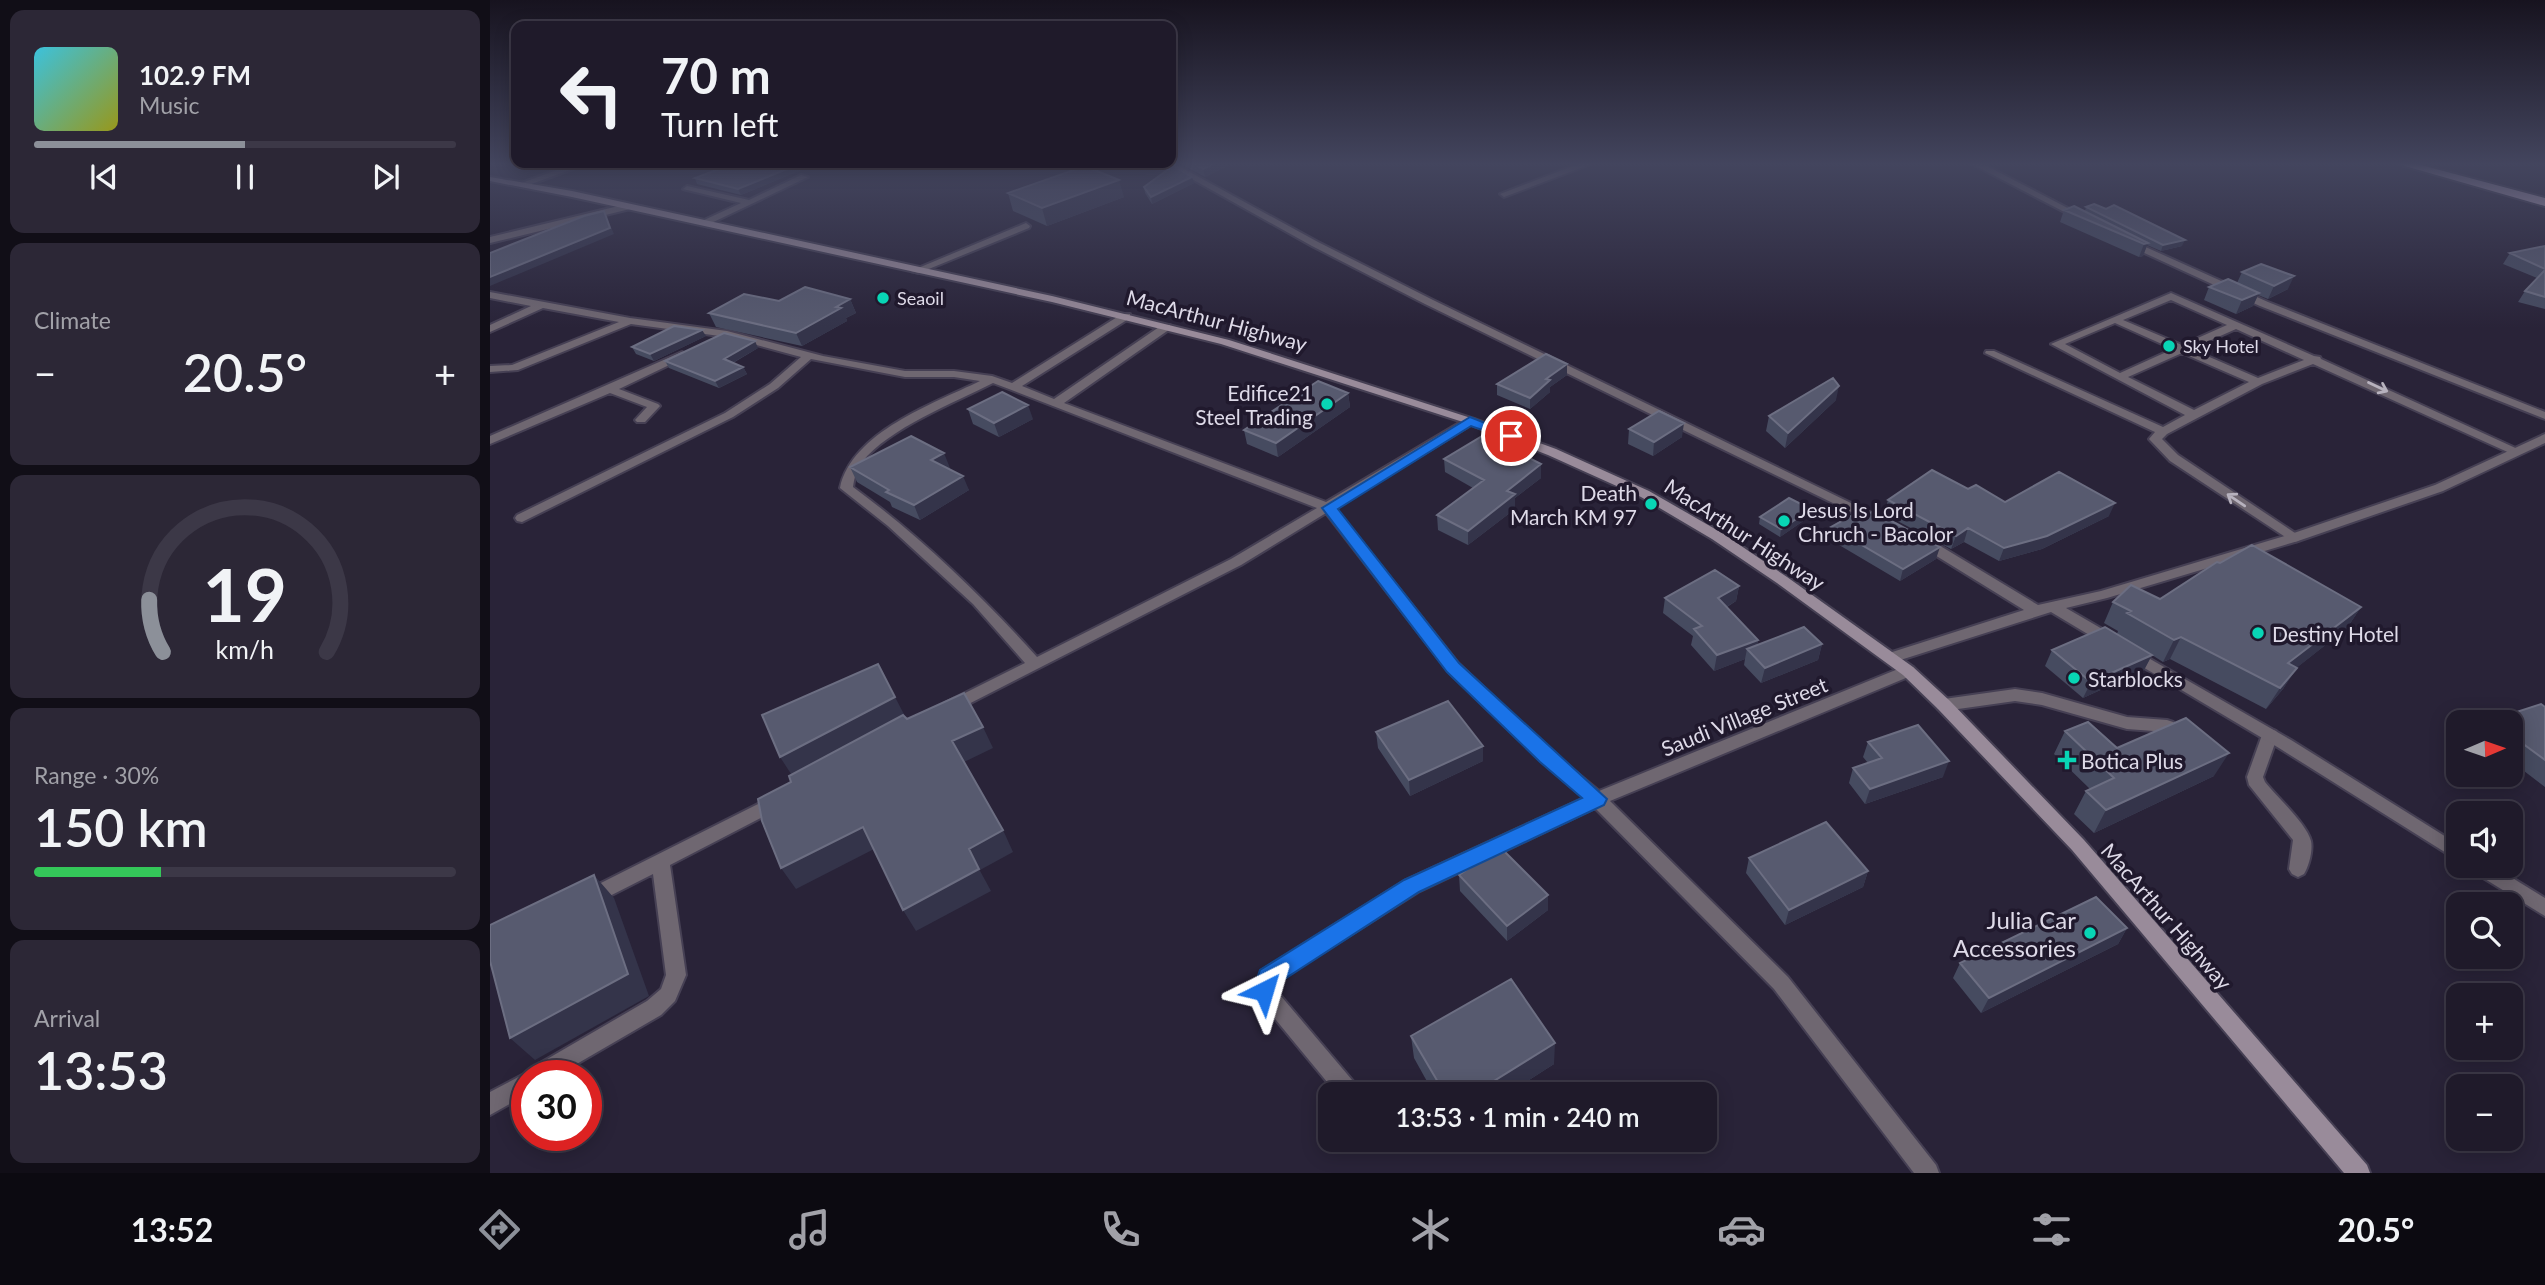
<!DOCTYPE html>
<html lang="en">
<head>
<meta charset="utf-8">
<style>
  :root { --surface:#1f1a2a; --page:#2c2736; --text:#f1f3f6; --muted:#a1a1a8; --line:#3c3847; --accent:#8c9099 }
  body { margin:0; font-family:Lato,sans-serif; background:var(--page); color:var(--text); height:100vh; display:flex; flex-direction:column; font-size:26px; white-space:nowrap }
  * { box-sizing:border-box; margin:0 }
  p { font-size:23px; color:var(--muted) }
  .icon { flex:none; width:38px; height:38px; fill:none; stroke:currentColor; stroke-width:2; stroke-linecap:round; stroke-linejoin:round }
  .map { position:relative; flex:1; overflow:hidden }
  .side { display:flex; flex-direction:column; gap:10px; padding:10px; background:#110e17; width:490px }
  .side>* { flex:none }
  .banner { position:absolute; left:21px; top:21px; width:665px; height:147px; border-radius:14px; box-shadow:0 4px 18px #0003,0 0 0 2px var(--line); background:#1f1a2a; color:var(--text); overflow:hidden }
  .needle { width:46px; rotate:88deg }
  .buttons { position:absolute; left:1956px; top:710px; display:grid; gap:14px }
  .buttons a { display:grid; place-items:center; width:77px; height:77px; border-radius:14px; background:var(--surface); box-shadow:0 4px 18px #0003,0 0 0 2px var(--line); font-size:35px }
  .speed { position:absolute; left:21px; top:1060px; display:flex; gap:14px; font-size:35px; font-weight:700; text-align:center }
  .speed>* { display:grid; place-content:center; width:91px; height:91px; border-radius:50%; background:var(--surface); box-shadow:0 4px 18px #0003,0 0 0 2px var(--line); line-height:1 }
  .speed .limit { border:10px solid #d22; background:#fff; color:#111 }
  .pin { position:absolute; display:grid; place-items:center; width:60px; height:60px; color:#fff; margin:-30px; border:4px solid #fff; border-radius:50%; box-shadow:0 2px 7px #0007 }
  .me { position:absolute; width:77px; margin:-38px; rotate:40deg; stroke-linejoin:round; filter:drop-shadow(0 0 5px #0008) }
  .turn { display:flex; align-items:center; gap:24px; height:147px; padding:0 35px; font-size:32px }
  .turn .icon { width:91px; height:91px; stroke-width:2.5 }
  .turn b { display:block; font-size:49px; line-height:60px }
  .big { font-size:52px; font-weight:600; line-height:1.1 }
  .side .card { flex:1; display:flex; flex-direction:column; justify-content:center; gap:10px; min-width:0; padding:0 24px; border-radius:14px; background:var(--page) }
  .side .dial { align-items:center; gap:0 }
  .dial svg { height:182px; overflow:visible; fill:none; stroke:var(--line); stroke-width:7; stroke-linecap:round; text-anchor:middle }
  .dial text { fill:var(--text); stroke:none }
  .song { display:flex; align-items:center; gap:21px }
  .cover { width:84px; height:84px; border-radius:10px; background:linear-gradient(135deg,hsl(190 70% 55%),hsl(60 70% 35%)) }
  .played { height:7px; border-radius:4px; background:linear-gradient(90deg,var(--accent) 50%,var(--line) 50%) }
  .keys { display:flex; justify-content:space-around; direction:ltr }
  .heat { display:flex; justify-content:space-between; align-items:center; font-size:38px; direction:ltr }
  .charge { height:10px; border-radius:5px; background:linear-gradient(90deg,#34c759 30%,var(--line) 0) }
  .trip { position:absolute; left:828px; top:1082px; width:399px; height:70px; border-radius:14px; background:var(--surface); box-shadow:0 4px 18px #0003,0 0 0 2px var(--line); font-weight:600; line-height:70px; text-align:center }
  .tabs { display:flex; height:112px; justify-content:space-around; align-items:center; background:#0c0a11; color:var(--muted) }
  .tabs .icon { width:49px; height:49px }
  .tabs .active { color:var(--accent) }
  .tabs b { font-size:32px; color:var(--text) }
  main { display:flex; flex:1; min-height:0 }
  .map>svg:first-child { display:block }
</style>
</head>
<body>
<main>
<section class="side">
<div class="card">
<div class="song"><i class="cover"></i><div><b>102.9 FM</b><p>Music</p></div></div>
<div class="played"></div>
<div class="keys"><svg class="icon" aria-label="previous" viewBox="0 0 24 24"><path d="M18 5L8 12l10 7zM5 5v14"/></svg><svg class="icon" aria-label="pause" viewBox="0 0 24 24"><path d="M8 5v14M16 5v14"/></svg><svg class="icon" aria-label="next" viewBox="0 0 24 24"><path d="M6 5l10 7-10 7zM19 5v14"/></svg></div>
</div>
<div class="card"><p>Climate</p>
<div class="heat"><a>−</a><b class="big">20.5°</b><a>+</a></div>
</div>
<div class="card dial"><svg viewBox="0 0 100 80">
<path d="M14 69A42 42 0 1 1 86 69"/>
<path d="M14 69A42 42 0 0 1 8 46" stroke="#8c9099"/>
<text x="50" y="56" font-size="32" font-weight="700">19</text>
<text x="50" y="72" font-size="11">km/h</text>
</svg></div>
<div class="card"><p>Range · 30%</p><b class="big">150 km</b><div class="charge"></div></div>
<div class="card"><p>Arrival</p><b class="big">13:53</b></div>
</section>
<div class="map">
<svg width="2055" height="1173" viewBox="0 0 2055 1173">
  <rect width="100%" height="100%" fill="#292338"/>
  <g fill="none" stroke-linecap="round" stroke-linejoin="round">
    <g stroke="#464054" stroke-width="4">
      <path id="service" d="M311,175L318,177L215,226L211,223L212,221L251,203L193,189L197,186L259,200Z
        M536,223L540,226L539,228L429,273L421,271Z
        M1681,293L1824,356L1830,357L1831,359L2032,451L2030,454H2022L1823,364L1772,384L1677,434L1672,439L1688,455L1808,535L1810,538L1808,541L1803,542L1680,461L1659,439L1665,432L1495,353L1496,351H1504L1673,427L1695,415L1561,344ZM1681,300L1737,325L1692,345L1633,320ZM1625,323L1683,349L1630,373L1575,344ZM1746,329L1814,360L1768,378L1701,349ZM1692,353L1759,382L1704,410L1638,377Z
        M1525,689L1552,693L1637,717L1677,720L1683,722L1685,726L1683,730L1677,732L1637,729L1552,705L1525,701L1454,711L1448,709L1446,705L1448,701L1454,699Z
        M1780,729L1786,731L1788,735L1773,777L1775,782C1786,796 1817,824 1821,841C1823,850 1819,866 1814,874L1808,877L1802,874L1799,869L1803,840L1759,785L1757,777L1772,735L1774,731Z"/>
    </g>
    <g stroke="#464054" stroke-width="4">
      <path id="minor" d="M83,164H96L36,186L29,184Z
        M675,164H685L828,242L943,300L1402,523L1400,526H1390L935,304L822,246Z
        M1088,164H1101L1014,197L1010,194Z
        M1482,164H1493L1595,217L1588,219Z
        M137,204L140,205V209L0,243V237Z
        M1640,240L1778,302L2055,412V419L1770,306L1637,245L1635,243Z
        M0,292L140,318L237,331L333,356L415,371H464L502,376L522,383L632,314H640V318L532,386L564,399L672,325H680V329L574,403L836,502L976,419H984V423L845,508L968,663L1063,753L1109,791L1413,667H1423L1426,671L1423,675L1120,801L1298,977L1446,1165L1449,1173H1424L1284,989L1105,808L928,892L786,982L785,989L868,1087L871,1094H847L767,997L764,991L771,971L916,880L1094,798L1051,761L958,671L836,513L751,565L461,713L455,711L453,707L455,703L535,663L483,604L398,526L350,488C362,432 443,404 490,381L464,377H415L321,359L288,388L243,417L32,522L27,521L25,518L27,515L235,413L280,384L311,357L237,337L141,324L28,370L0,372V366L22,365L129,322L53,308L0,332V325L41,306L0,298ZM503,383L519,389L827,508L741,559L547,657C490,594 431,537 363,487C364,478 367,469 372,462C399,428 464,403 503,383Z
        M192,352L197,355L196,357L129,389L168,404L170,406L155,422H147L145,420L157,407L120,393L0,444V436Z
        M2055,434V443L1953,491L1808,541L1617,598L1576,608L1626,637L1628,641L1626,645H1616L1561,612L1401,663L1396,662L1393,658L1396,654L1534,610L1427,544L1425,541L1427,538H1437L1548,605L1611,591L1798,535L1945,485Z
        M1641,648L1801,740L1969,845V861L1789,748L1636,657L1634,653L1636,649Z
        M286,795L292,797L295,802L292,807L180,865L196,975L185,1001L171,1015L66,1076H37V1094L0,1115V1092L38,1072L40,1069L157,1001L171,989L176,975L163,874L102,905L95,903L93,897L95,891Z
        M1979,866H2003L2055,898V916L1982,871Z"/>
    </g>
    <g stroke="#464054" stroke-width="4">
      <path id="secondary" d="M0,177L82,191L562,296L739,340L984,419L1066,449L1159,491L1232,533L1297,577L1423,667L1460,701L1594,840L1877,1165L1880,1173H1854L1582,850L1448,709L1413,675L1287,583L1222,539L1151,497L1058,455L976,423L731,344L562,302L82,197L0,181Z"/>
    </g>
    <g stroke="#464054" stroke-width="4">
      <path id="trunk" d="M1908,164H1927L2055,198V206Z"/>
    </g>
    <use href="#service" fill="#6f6771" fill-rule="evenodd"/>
    <use href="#minor" fill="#6f6771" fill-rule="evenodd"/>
    <use href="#secondary" fill="#998b9a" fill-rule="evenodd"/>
    <use href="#trunk" fill="#c8b4ca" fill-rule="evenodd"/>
  </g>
  <path fill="#464b60" d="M242,164H323V165L251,195L207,184L205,178Z
    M693,164H741L715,177L693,165Z
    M704,183L662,204L655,193L654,187Z
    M518,193L634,197L557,226L523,211Z
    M1596,207L1692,246L1671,251L1657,245L1653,256L1649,257L1570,222L1574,210L1595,211Z
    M2055,246V309L2028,302L2035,291L2047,278L2013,264L2020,253Z
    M1752,272L1798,289L1778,299L1768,295L1763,306L1746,314L1714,300L1719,287L1747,283Z
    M360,299L366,313L356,318L357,321L312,346L226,327L219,313L289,301Z
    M216,336L164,361L146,354L142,347Z
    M268,348L243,363L253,367L257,374L229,388L179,368L175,361Z
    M1077,364V375L1060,387V392L1040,409L1007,395V384Z
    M858,393L860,407L788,457L757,444L754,430Z
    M1346,400L1295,448L1276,431L1279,416Z
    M478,409L543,419L509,437L483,424Z
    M1139,429L1192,437L1163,456L1138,444Z
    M954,459L1051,464V478L1025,498V509L978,545L948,530L947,515L983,488L955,472Z
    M360,467L460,468L459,469L479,490L430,520L402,507L400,502L367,482Z
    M1478,489L1515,502L1619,516L1552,549L1509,561L1474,542L1461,549L1394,514L1398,500Z
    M1270,517H1319L1290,537L1269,524Z
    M1341,527L1446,559L1410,581L1339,539Z
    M1730,563L1871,607L1857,628L1806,668L1793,689L1776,709L1680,659L1673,662L1662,655L1654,670L1593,698L1555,666L1562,650L1627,634L1628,631L1614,623L1623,602L1670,599Z
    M1249,586L1246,601L1237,607L1268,640L1267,645L1332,644L1328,660L1271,683L1254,665L1255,659L1224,671L1201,645L1203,636L1173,613L1175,598Z
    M2055,707V787L2021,761V723H2000L2002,720Z
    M1575,731L1627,748L1724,776L1604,833L1584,814L1596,791L1600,789L1564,754Z
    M886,732L993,746V761L920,796L888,748Z
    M1378,742L1453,777L1375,804L1359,783L1363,768L1378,763L1373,757Z
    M1259,858L1378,871L1373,887L1295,925L1256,873Z
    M969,875L1058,910L1017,941L970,891Z
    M1637,928L1628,944L1491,1013L1463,978L1470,963Z
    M921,1036L1064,1064L1017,1094H944L924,1058Z"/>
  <path fill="#34344a" d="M309,164H323V165L251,195L248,189Z
    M723,164H741L715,177L713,169Z
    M757,164H769L757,168Z
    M702,177L704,183L662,204L661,197Z
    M629,180L634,197L557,226L552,208Z
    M114,211L124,234L0,286V277Z
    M1695,240L1692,246L1671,251L1673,245Z
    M1658,243L1653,256L1649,257L1654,244Z
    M1804,276L1798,289L1778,299L1784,286Z
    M1769,293L1763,306L1746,314L1752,300Z
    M360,299L366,313L356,318L357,321L312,346L306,333Z
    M212,330L216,336L164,361L160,354Z
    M265,341L268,348L237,366L234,359Z
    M1077,364V375L1060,387V392L1040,409V398L1056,379Z
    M253,367L257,374L229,388L225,381Z
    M1349,386L1346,400L1295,448L1298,433Z
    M858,393L860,407L788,457L786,443Z
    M538,405L543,419L509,437L504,423Z
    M1194,423L1192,437L1163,456L1164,442Z
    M454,453L460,468L447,475L441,460Z
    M1051,464V478L1025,498V509L978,545V531L1017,491Z
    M473,476L479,490L430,520L424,505Z
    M1625,503L1619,516L1552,549L1509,561L1514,548Z
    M1321,509L1319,517L1290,537L1291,529Z
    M1478,528L1474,542L1461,549L1466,536Z
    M1450,547L1446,559L1410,581L1413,569Z
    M1249,586L1246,601L1226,613L1228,598Z
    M1871,607L1857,628L1785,685L1798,663Z
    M1691,637L1680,659L1673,662L1684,640Z
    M1268,640L1265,655L1257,649L1255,659L1224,671L1227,655Z
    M1332,644L1328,660L1271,683L1275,668Z
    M1662,655L1654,670L1593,698L1601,682Z
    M1807,668L1793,689L1776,709L1790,688Z
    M405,697L417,720L305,780L290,757Z
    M493,727L503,748L472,763L462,741Z
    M993,746V761L920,796L919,780Z
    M1739,753L1724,776L1604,833L1616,810Z
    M1459,761L1453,777L1375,804L1380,789Z
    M373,827L386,848L306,889L291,868Z
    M513,830L523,852L490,870L479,849Z
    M489,869L501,891L426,931L413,910Z
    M1378,871L1373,887L1295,925L1299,910Z
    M104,875L124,898L159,996L45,1060L20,1038Z
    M1058,895V910L1017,941V926Z
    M1637,928L1628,944L1491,1013L1499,998Z
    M1065,1043L1064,1064L1017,1094H983Z"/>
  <path fill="#575a6f" stroke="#6c6e82" stroke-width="2" d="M242,164H309L248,189L205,178Z
    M704,164H723L713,169Z
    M595,166L629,180L552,208L518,193Z
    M683,166L702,177L661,197L654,187Z
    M1604,204L1616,209L1624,205L1695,240L1673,245L1596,207Z
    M1584,206L1658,243L1654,244L1574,210Z
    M114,211L120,228L0,277V253L94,216Z
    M2055,246V269L2020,253Z
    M1771,264L1804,276L1784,286L1752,272Z
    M2055,270V297L2035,291Z
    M1738,279L1769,293L1752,300L1719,287Z
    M315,287L360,299L346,307L351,308L306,333L219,313L254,294L289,301Z
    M184,326L212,330L160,354L142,347Z
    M234,333L265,341L234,359L253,367L225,381L175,361Z
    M1056,354L1077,364L1056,379L1060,380L1040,398L1007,384Z
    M1343,378L1349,386L1298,433L1279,416Z
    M828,381L858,393L786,443L754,430Z
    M512,392L538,405L504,423L478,409Z
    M1169,411L1194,423L1164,442L1139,429Z
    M994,435L1051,464L1017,491L1025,494L978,531L947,515L994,480L954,459Z
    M421,436L454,453L441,460L473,476L424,505L396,492L399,490L360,467Z
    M1442,470L1478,489L1486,485L1515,502L1569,472L1625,503L1557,536L1514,548L1478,528L1466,536L1398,500Z
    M1299,498L1321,509L1291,529L1270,517Z
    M1383,511L1450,547L1413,569L1341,527L1368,512L1375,517Z
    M1762,545L1871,607L1798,663L1807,668L1790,688L1691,637L1684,640L1637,613L1641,611L1623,602L1641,585L1670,599L1727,562L1730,563Z
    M1225,570L1249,586L1228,598L1268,640L1227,655L1204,629L1212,626L1175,598Z
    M1314,627L1332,644L1275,668L1257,649Z
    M1615,627L1662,655L1601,682L1562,650Z
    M388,664L405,697L290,757L272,715Z
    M474,693L493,727L462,741L513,830L479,849L489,869L413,910L373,827L291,868L272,821L268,799L301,782L299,776L413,715L417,719Z
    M958,701L993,746L919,780L886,732Z
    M2051,704L2055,707V760L2021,735V723H2005L2002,720Z
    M1696,718L1739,753L1616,810L1596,791L1624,778L1575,731L1598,722L1627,748Z
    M1428,725L1459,761L1380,789L1363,768L1392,758L1378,742Z
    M1336,822L1378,871L1299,910L1259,858Z
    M1010,847L1058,895L1017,926L969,875Z
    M104,875L138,974L20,1038L0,961V925Z
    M1606,897L1637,928L1499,998L1470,963Z
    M1021,979L1065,1043L983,1094H955L921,1036Z"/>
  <defs><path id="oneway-shaft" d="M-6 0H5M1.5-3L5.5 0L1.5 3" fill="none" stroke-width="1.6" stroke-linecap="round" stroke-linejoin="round" transform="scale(1.75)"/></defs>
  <g stroke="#b7b2be">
    <use href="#oneway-shaft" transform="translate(1888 387) rotate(25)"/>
    <use href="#oneway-shaft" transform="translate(1746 500) rotate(-146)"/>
  </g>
  <linearGradient id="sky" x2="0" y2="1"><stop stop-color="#17131f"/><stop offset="0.5" stop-color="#43455e"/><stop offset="1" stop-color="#43455e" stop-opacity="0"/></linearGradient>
  <rect width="2055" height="328" fill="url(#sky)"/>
  <path fill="#1a73e8" stroke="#114b97" stroke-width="2" d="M980,417L1028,436L1021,440L981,426L848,509L969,663L1117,799L1114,805L929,892L787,984L782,999L774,1002L766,999L763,991L770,970L914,880L1092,798L1050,762L957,672L832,508Z"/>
  <g fill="#08d5b5" stroke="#20192d" stroke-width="2.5">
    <circle cx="393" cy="298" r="7"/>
    <circle cx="1679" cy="346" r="7"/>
    <circle cx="837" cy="404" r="7"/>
    <circle cx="1161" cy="504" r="7"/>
    <circle cx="1294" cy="521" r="7"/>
    <circle cx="1768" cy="633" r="7"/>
    <circle cx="1584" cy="678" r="7"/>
    <path d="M1573.5 749.5h7v7h7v7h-7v7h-7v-7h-7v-7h7z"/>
    <circle cx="1600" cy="933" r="7"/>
  </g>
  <g text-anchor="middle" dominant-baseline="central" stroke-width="7" stroke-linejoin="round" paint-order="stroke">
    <g font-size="18" fill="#dedae8" stroke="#20192d" text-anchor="start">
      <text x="407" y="298">Seaoil</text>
      <text x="1693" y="346">Sky Hotel</text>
    </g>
    <g font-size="21" fill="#dedae8" stroke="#20192d">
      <text transform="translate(727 320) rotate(15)">MacArthur Highway</text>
      <text transform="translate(1255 534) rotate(33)">MacArthur Highway</text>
      <text transform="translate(1254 716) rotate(-22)">Saudi Village Street</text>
      <text transform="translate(1677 916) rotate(49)">MacArthur Highway</text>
    </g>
    <g font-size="21" fill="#dedae8" stroke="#20192d" text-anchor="start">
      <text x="823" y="392" text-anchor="end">Edifice21<tspan x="823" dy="24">Steel Trading</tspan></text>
      <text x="1147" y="492" text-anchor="end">Death<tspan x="1147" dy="24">March KM 97</tspan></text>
      <text x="1308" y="509">Jesus Is Lord<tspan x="1308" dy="24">Chruch - Bacolor</tspan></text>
      <text x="1782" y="633">Destiny Hotel</text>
      <text x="1598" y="678">Starblocks</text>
      <text x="1591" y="760">Botica Plus</text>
    </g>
    <g font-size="24" fill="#dedae8" stroke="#20192d" text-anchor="end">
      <text x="1586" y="919">Julia Car<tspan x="1586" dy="28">Accessories</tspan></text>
    </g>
  </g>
</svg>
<div class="buttons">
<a><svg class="needle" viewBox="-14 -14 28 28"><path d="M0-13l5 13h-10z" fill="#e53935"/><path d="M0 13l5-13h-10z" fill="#a1a1a8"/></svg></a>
<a><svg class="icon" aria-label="sound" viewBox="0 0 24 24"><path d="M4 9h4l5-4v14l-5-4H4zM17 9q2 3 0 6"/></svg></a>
<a><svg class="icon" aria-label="search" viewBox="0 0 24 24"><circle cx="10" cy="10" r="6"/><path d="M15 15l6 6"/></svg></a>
<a>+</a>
<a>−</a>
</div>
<div class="speed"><div class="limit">30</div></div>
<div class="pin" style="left:1021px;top:436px;background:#d93025"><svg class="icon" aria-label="arrive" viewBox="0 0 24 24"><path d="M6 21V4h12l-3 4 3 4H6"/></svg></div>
<svg class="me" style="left:774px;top:991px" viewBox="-20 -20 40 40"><path d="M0-17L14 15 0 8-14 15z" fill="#1a73e8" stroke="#fff" stroke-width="4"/></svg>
<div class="trip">13:53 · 1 min · 240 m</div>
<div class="banner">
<div class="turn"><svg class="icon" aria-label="left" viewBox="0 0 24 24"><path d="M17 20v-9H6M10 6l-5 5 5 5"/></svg><div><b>70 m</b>Turn left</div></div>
</div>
</div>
</main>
<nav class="tabs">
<b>13:52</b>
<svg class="icon active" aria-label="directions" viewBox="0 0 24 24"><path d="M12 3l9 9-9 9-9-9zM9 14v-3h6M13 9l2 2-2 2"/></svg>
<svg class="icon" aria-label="music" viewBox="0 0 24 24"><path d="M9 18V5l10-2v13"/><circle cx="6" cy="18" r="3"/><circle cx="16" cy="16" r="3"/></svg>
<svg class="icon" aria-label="phone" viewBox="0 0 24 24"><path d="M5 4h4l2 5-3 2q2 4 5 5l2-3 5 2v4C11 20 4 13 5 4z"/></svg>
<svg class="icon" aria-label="climate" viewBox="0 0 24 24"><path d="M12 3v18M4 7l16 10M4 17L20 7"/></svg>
<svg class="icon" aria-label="car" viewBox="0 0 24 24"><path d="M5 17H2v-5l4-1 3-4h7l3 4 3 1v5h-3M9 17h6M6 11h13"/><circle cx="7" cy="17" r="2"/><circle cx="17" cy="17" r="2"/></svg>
<svg class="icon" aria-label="filters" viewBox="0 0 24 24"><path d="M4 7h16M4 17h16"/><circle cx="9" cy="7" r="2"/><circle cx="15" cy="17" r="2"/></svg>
<b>20.5°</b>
</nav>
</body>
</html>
